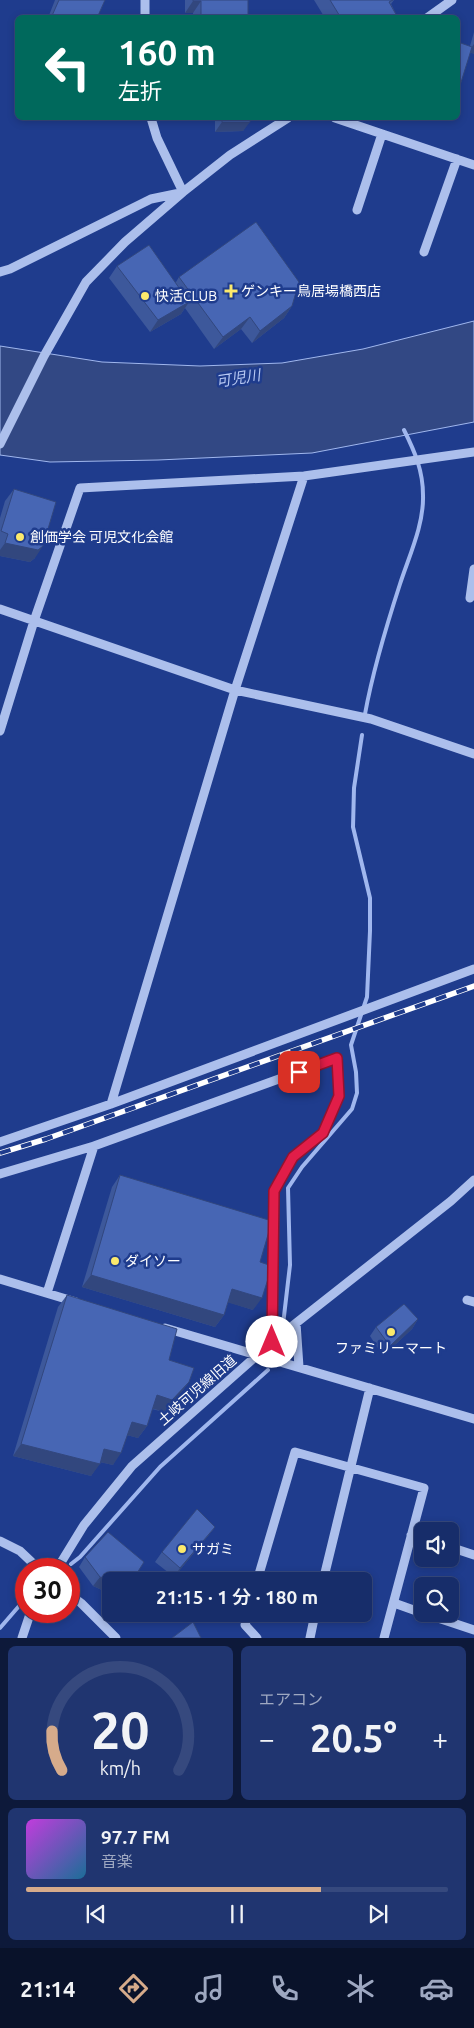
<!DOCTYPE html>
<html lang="ja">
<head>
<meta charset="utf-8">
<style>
  :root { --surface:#172d6a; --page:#203570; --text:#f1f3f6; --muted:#9ea8c1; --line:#36497e; --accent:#d6ab8b }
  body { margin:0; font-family:Ubuntu,"Noto Sans JP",sans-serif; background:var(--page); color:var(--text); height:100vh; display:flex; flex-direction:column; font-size:19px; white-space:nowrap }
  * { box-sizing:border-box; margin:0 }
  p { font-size:16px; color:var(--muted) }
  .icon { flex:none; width:28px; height:28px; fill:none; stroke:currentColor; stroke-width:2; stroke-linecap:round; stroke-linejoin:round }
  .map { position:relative; height:1638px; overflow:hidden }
  .sheet { display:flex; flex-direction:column; gap:8px; padding:8px; background:#0d193a; flex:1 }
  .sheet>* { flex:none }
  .top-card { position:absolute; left:15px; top:15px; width:445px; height:105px; border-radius:8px; box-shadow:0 2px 8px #0003,0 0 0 1px var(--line); background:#00695c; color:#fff; overflow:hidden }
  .tools { position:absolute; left:414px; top:1522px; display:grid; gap:10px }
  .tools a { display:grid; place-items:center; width:45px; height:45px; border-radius:8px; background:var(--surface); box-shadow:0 2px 8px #0003,0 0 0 1px var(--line); font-size:25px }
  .speed { position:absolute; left:15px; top:1558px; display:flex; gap:10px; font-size:25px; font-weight:700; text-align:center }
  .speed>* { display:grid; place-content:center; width:65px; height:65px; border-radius:50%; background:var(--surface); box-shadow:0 2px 8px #0003,0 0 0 1px var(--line); line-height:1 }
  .speed .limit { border:8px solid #d22; background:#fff; color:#111 }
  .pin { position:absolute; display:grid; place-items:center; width:42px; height:42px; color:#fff; margin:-21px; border-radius:10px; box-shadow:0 2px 8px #0006 }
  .me { position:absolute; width:55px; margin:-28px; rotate:0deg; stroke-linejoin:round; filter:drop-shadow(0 0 4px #0008) }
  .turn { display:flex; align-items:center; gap:18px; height:105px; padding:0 20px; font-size:22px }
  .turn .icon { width:65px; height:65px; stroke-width:2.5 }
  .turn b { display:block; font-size:35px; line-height:42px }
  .big { font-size:38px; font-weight:600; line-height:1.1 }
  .sheet .card { flex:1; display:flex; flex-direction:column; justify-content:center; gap:8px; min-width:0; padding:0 18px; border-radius:8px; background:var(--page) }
  .sheet .dial { align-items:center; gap:0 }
  .dial svg { height:130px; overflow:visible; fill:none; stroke:var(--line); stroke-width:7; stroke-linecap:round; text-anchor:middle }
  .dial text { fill:var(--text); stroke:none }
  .song { display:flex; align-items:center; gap:15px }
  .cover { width:60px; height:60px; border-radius:8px; background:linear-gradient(135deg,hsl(290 70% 55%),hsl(200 70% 35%)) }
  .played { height:5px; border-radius:2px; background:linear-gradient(90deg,var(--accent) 70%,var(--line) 70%) }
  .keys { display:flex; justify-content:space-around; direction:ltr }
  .heat { display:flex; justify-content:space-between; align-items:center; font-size:28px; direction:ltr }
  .sheet .tiles { flex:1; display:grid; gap:8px; grid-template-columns:1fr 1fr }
  .card:last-child { grid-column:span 2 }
  .trip { position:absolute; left:102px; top:1572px; width:270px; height:50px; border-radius:8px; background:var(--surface); box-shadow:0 2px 8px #0003,0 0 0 1px var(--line); font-weight:600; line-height:50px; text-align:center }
  .tabs { display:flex; height:80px; justify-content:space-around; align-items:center; background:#09122a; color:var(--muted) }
  .tabs .icon { width:35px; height:35px }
  .tabs .on { color:var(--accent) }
  .tabs b { font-size:22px; color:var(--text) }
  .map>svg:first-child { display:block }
</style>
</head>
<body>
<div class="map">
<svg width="474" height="1638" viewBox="0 0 474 1638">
  <rect width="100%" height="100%" fill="#1f3c8d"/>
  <path fill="#324884" stroke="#a0b7ee" d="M474,321V422L312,453L158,460L50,462L0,455V346L102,362L200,366L282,363L363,349Z"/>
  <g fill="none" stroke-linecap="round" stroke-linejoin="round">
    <path stroke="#a0b7ee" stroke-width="4" d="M365,714C373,670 386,627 400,584C409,556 424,525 423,495C423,471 415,452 404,430
      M279,1359L290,1265L288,1188L302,1167L352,1109L357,1093L356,1072L351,1045L367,997L370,931V898L353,827L354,788L362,735
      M71,1564L80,1557L160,1467L268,1370
      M0,1628L26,1598"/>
    <path stroke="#acbfec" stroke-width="9" d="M145,18V0
      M427,18L452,0
      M151,118L157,138L183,192
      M335,118L474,165
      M357,210L382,134
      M424,252L457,159
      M0,272L10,269L151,199L180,193
      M0,444L44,356L86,282L125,242L183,192L230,155L288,118
      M470,598L474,569
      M0,609L235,690L371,719L474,754
      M0,731L34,621L80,488L304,476L474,452
      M111,1104L235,690L304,476
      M0,1142L111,1104L474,969
      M0,1174L94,1146
      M0,1279L76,1302
      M47,1293L94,1146L337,1058L339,1096L323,1133L293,1157L274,1191L272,1342
      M467,1300L474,1302
      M296,1323L299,1367
      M165,1328L474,1419
      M411,1535L422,1539
      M0,1541L20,1551L39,1569
      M450,1547L474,1555
      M57,1569L84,1525L132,1466L272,1342L451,1201L474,1180
      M257,1581L295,1452L424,1488L384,1638
      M323,1581L370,1388
      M69,1594L81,1603L116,1638
      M394,1603L422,1613
      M248,1614L245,1625L257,1638
      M426,1614L474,1630
      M22,1638L31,1611
      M310,1638L315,1614"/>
    <g stroke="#fff" stroke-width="5.5">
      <path id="rail" d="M0,1153L46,1139L474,986"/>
    </g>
    <use href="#rail" stroke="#1f3c8d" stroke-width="4" stroke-dasharray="11" stroke-linecap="butt"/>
  </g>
  <path fill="#3d589b" d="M55,0H105L97,18H48Z
    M185,0H248L247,18H193V13H185Z
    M314,0H394L391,4L398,18H325Z
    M474,32V54L471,52L470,46Z
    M215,118H250L243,131L215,132Z
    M117,266L176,282L179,277L292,306L284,318L252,343L241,329L214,349L185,308L181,314L150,332L109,278Z
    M14,489L35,558L30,562L0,556V518L5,501Z
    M120,1175L260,1262L253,1310L228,1302L224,1315L215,1327L82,1287L112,1187Z
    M67,1295L169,1360L189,1382L180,1394L164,1412L152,1409L147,1426L138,1438L127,1435L113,1465L100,1462L91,1476L13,1456L58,1307Z
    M418,1319L412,1329L383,1356L370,1336L376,1327Z
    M215,1527L208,1536L174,1577L155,1562L162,1552Z
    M85,1557L111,1581V1594L93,1586L79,1567Z"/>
  <path fill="#32477e" d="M193,1H201L193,13H185Z
    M474,44V54L468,52Z
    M435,118H446L444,120Z
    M222,122H250L243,131L215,132Z
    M189,302L181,314L150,332L158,320Z
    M292,306L284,318L252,343L260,331Z
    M250,317L241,329L214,349L223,337Z
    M5,543L43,546L35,558L30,562L0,556V550Z
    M91,1275L224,1315L215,1327L82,1287Z
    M232,1289L262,1298L253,1310L223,1301Z
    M418,1319L412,1329L383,1356L390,1346Z
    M189,1382L180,1394L164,1412L148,1407L157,1395Z
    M132,1422L147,1426L138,1438L123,1434Z
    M21,1444L100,1464L91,1476L13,1456Z
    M104,1449L121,1453L113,1465L95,1461Z
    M215,1527L208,1536L174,1577L180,1568Z
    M100,1577L111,1582V1594L93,1586Z"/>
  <path fill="#4766b4" stroke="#32477e" d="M59,0H105L97,18H51Z
    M193,0H248V16H244V18H201V1H193Z
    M330,0H393L389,2L398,18H341Z
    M458,42L472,47L458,92Z
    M222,118H250V122H222Z
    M256,222L299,282L292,306L260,331L250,317L223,337L179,277Z
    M149,245L189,302L158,320L117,266Z
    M14,489L56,502L43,546L38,550L5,543L8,534L1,531Z
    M120,1175L272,1221L260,1262L272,1266L262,1298L232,1289L224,1315L91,1275Z
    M67,1295L177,1329L169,1360L194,1368L189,1382L172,1400L157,1395L147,1426L132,1422L121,1453L104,1449L100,1464L21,1444Z
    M404,1304L418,1319L390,1346L376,1327Z
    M197,1509L215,1527L180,1568L162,1552Z
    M108,1532L144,1562L132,1581L111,1582L100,1577L85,1557Z
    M193,1622L201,1638H172Z"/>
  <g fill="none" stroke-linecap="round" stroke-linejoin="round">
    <g stroke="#92132f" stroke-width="12">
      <path id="route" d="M272,1342L274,1191L293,1157L323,1133L339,1096L337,1058L299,1072"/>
    </g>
    <use href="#route" stroke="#e11d48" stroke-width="9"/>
  </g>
  <g fill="#fbe96c" stroke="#1f3c8d" stroke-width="2">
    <path d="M228.5 283.5h5v5h5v5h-5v5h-5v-5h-5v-5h5z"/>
    <circle cx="145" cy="296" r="5"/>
    <circle cx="20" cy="537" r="5"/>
    <circle cx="115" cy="1261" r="5"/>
    <circle cx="391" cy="1332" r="5"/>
    <circle cx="182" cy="1549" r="5"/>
  </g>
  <g text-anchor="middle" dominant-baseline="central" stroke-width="5" stroke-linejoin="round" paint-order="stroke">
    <g font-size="14" fill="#fff" stroke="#1f3c8d" text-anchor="start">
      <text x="241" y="291">ゲンキー鳥居場橋西店</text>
      <text x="155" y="296">快活CLUB</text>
      <text x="30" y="537">創価学会 可児文化会館</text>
      <text x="125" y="1261">ダイソー</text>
      <text x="391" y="1348" text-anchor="middle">ファミリーマート</text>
      <text x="192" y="1549">サガミ</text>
    </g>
    <g font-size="14" fill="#fff" stroke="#1f3c8d">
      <text transform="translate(197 1390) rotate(-41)">土岐可児線旧道</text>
    </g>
    <g font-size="15" font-style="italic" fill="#b8c9f3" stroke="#1f3c8d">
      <text transform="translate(238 378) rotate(-9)">可児川</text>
    </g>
  </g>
</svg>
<div class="tools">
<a><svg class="icon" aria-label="sound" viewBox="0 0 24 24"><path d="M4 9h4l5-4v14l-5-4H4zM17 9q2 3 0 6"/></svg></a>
<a><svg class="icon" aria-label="search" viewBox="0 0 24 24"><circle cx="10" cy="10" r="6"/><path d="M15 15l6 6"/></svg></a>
</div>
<div class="speed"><div class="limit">30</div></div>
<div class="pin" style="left:299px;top:1072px;background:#d93025"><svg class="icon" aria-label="arrive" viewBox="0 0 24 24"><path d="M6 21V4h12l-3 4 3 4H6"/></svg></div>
<svg class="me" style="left:272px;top:1342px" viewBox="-20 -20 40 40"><circle r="19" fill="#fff"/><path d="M0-13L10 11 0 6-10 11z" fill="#e11d48"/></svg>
<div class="trip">21:15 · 1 分 · 180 m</div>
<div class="top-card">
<div class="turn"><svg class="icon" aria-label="left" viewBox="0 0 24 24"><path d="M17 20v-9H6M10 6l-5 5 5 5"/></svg><div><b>160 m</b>左折</div></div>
</div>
</div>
<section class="sheet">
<div class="tiles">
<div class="card dial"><svg viewBox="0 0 100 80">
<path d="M14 69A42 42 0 1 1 86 69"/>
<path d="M14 69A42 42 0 0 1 8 45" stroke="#d6ab8b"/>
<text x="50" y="56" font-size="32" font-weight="700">20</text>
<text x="50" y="72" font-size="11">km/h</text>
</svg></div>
<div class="card"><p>エアコン</p>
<div class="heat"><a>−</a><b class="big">20.5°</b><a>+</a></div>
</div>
<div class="card">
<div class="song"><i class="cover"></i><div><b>97.7 FM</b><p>音楽</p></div></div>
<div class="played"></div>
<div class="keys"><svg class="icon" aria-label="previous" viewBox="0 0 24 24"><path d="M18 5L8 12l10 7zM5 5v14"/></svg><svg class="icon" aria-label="pause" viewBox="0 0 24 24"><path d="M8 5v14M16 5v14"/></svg><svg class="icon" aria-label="next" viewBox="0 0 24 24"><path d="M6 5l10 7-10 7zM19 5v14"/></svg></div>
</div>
</div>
</section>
<nav class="tabs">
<b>21:14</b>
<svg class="icon on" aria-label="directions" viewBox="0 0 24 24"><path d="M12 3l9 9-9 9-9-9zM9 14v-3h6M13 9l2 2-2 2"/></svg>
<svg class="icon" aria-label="music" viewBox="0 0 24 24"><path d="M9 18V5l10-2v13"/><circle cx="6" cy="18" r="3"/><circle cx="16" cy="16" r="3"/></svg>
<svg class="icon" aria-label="phone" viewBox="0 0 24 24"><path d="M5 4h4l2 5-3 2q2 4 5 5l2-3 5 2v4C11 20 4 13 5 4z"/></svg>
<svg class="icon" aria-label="climate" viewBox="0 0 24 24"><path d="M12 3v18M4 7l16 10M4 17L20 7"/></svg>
<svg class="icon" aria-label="car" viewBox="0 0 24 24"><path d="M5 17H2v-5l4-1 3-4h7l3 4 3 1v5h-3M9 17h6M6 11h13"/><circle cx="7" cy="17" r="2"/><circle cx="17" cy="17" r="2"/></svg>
</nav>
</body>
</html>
